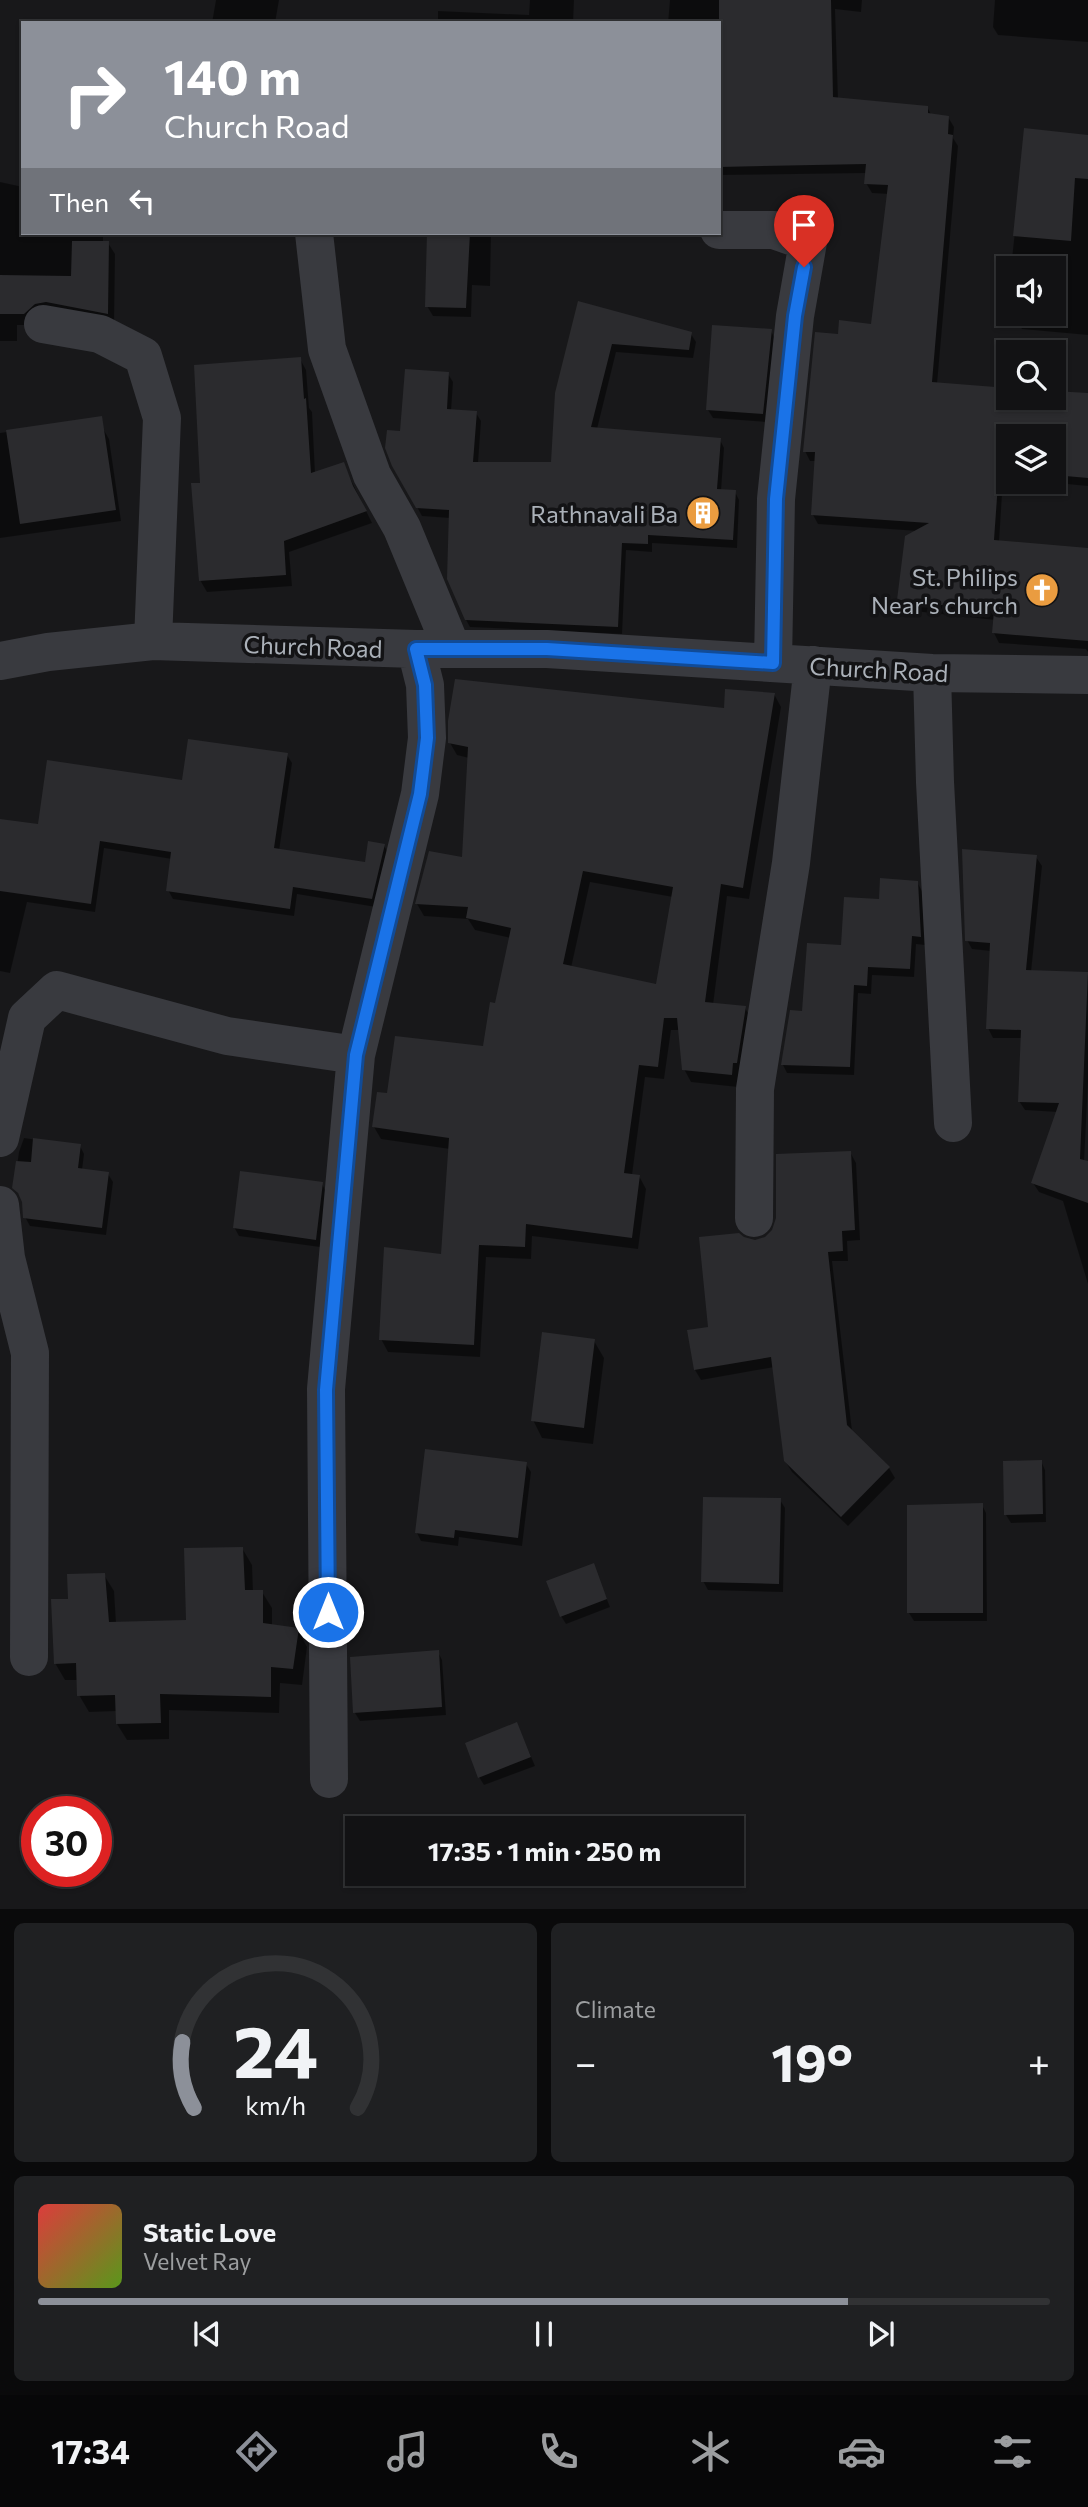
<!DOCTYPE html>
<html lang="en">
<head>
<meta charset="utf-8">
<style>
  :root { --surface:#121214; --page:#1f2022; --text:#f1f3f6; --muted:#9c9ea0; --line:#313234; --accent:#8c9099 }
  body { margin:0; font-family:Commissioner,sans-serif; background:var(--page); color:var(--text); height:100vh; display:flex; flex-direction:column; font-size:26px; white-space:nowrap }
  * { box-sizing:border-box; margin:0 }
  p { font-size:23px; color:var(--muted) }
  .icon { flex:none; width:38px; height:38px; fill:none; stroke:currentColor; stroke-width:2; stroke-linecap:round; stroke-linejoin:round }
  .map { position:relative; height:1909px; overflow:hidden }
  .details { display:flex; flex-direction:column; gap:14px; padding:14px; background:#0a0a0b; flex:1 }
  .details>* { flex:none }
  .banner { position:absolute; left:21px; top:21px; width:700px; height:214px; border-radius:0px; box-shadow:0 2px 5px #0004,0 0 0 2px var(--line); background:#8c9099; color:#fff; overflow:hidden }
  .tools { position:absolute; left:996px; top:256px; display:grid; gap:14px }
  .tools a { display:grid; place-items:center; width:70px; height:70px; border-radius:0px; background:var(--surface); box-shadow:0 2px 5px #0004,0 0 0 2px var(--line); font-size:35px }
  .speed { position:absolute; left:21px; top:1796px; display:flex; gap:14px; font-size:35px; font-weight:700; text-align:center }
  .speed>* { display:grid; place-content:center; width:91px; height:91px; border-radius:50%; background:var(--surface); box-shadow:0 2px 5px #0004,0 0 0 2px var(--line); line-height:1 }
  .speed .limit { border:10px solid #d22; background:#fff; color:#111 }
  .pin { position:absolute; display:grid; place-items:center; width:60px; height:60px; color:#fff; margin:-72px -30px; border-radius:50% 50% 50% 0; rotate:-45deg; box-shadow:0 0 7px #0007 }
  .pin .icon { rotate:45deg }
  .me { position:absolute; width:77px; margin:-38px; rotate:0deg; stroke-linejoin:round; filter:drop-shadow(0 0 5px #0008) }
  .turn { display:flex; align-items:center; gap:24px; height:147px; padding:0 28px; font-size:32px }
  .turn .icon { width:91px; height:91px; stroke-width:2.5 }
  .turn b { display:block; font-size:49px; line-height:60px }
  .then { display:flex; align-items:center; height:66px; padding:0 28px; background:#0003; gap:14px; font-size:26px }
  .big { font-size:52px; font-weight:700; line-height:1.1 }
  .details .tile { flex:1; display:flex; flex-direction:column; justify-content:center; gap:10px; min-width:0; padding:0 24px; border-radius:10px; background:var(--page) }
  .details .dial { align-items:center; gap:0 }
  .dial svg { height:182px; overflow:visible; fill:none; stroke:var(--line); stroke-width:7; stroke-linecap:round; text-anchor:middle }
  .dial text { fill:var(--text); stroke:none }
  .song { display:flex; align-items:center; gap:21px }
  .cover { width:84px; height:84px; border-radius:10px; background:linear-gradient(135deg,hsl(0 70% 55%),hsl(90 70% 35%)) }
  .played { height:7px; border-radius:4px; background:linear-gradient(90deg,var(--accent) 80%,var(--line) 80%) }
  .keys { display:flex; justify-content:space-around; direction:ltr }
  .heat { display:flex; justify-content:space-between; align-items:center; font-size:38px; direction:ltr }
  .details .tiles { flex:1; display:grid; gap:14px; grid-template-columns:1fr 1fr }
  .tile:last-child { grid-column:span 2 }
  .trip { position:absolute; left:345px; top:1816px; width:399px; height:70px; border-radius:0px; background:var(--surface); box-shadow:0 2px 5px #0004,0 0 0 2px var(--line); font-weight:700; line-height:70px; text-align:center }
  .menu { display:flex; height:112px; justify-content:space-around; align-items:center; background:#070708; color:var(--muted) }
  .menu .icon { width:49px; height:49px }
  .menu .active { color:var(--accent) }
  .menu b { font-size:32px; color:var(--text) }
  .map>svg:first-child { display:block }
</style>
</head>
<body>
<div class="map">
<svg width="1088" height="1909" viewBox="0 0 1088 1909">
  <rect width="100%" height="100%" fill="#18181a"/>
  <path fill="#0007" fill-rule="evenodd" d="M216,0H279L275,23H212Z
    M530,0H574L573,23H438V11L529,15Z
    M670,0H862L861,12L835,9L838,99L927,107L932,116L948,117L954,127L953,138L958,146L937,384L1008,389V397H1054V393L1088,395V486L1035,481H1054V436H1008V479L1003,478L999,542L1088,549V652L1086,649L999,643L994,633L995,620L905,610L899,600L918,531L818,524L813,515L816,461H810L805,451L839,336L873,326L889,194L872,193L866,183L867,173L719,175V23H668Z
    M995,0H1088V42L998,35L993,27Z
    M1026,130L1088,137V335L1022,329L1015,318L1016,313H1054V268H1011Z
    M0,182L23,187V233H103V243H108L115,254L114,325H17V341H0Z
    M429,233H491L490,286L472,285L471,317L433,316L427,306Z
    M579,303L691,334L696,342L693,358L616,352L597,429L720,440L724,448L721,491L735,492L739,500L737,548L652,543V552L626,550L622,634L470,627L465,618L450,518L422,516L394,465L402,432L448,374L453,382L451,411L476,413L481,421L478,463H552Z
    M771,331L775,339L767,422L713,418L708,410Z
    M300,359L306,370L309,408L312,412L315,474L343,464L372,523L289,552L292,586L207,592L200,580L202,484Z
    M60,424L102,427L109,439L121,521L0,538V433Z
    M774,694L781,707L749,899L727,896L713,1005L745,1008L752,1020L738,1087L691,1082L684,1069L680,1030H671L664,1079L645,1077L632,1175L639,1176L646,1189L638,1249L532,1236L531,1259L486,1257L480,1357L388,1352L381,1339L442,1256L450,1149L381,1139L374,1127L389,1095L485,1048L511,938L475,930L468,919L424,916L417,904L430,853L464,859L469,758L457,755L450,743L725,710ZM590,882L673,897L657,986L571,968Z
    M287,755L292,763L279,851L366,864L384,846L389,854L376,907L297,894L294,916L173,899L168,890L172,859L104,848L95,912L27,902L10,973L0,971V820L39,826L184,782Z
    M1036,857L1042,866L1031,972L1088,975V1082L1084,1162L1088,1163V1284L1063,1201L1039,1192L1033,1183L1058,1112L1025,1110L1019,1101L1022,1038H993L988,1028L991,951L972,949L967,940Z
    M917,882L922,891L925,945L916,944L914,977L872,975L871,994L858,993L854,1075L787,1073L783,1065L791,1012L804,1013L842,947L880,901Z
    M24,1138L80,1146L84,1154L82,1170L108,1174L113,1182L106,1235L30,1226L25,1217L22,1199L14,1187L19,1152Z
    M850,1152L856,1163L860,1240L847,1241L848,1261H832L852,1431L889,1468L895,1478L848,1526L792,1472L785,1461L774,1367L701,1380L695,1370L710,1328L755,1242L766,1238Z
    M322,1184L326,1192L320,1247L239,1236L234,1227Z
    M594,1341L604,1358L593,1444L542,1438L533,1420Z
    M1041,1461L1045,1470L1046,1522L1011,1523L1006,1515Z
    M526,1464L531,1472L522,1546L459,1537L458,1546L421,1541L417,1533Z
    M780,1500L785,1508L783,1592L708,1590L703,1581Z
    M982,1505L986,1513L987,1621H914L909,1613Z
    M242,1548L252,1565L253,1592H262L272,1608V1626L298,1630L307,1647L302,1685L280,1683L279,1713L169,1710V1739L127,1740L117,1724V1711L89,1712L79,1695L78,1680H65L55,1663L69,1601L104,1575L114,1591L116,1623L188,1621Z
    M593,1565L610,1607L566,1624L561,1616Z
    M438,1652L442,1660L446,1715L360,1721L355,1713L352,1658Z
    M517,1724L535,1766L484,1785L479,1777Z"/>
  <path fill="#2b2b2e" fill-rule="evenodd" d="M719,0H831L833,97L928,106V113L949,116L948,134L953,135L932,382L1008,388V397H1054V391L1088,393V478L1054,475V436H1008V470L999,469L994,540L1088,548V641L992,633L994,611L897,600L905,536L929,523L811,515L815,452H803L815,332L838,334L839,320L871,324L888,185L864,184L866,164L719,167Z
    M1024,128L1088,135V179L1075,178L1071,241L1013,236Z
    M427,233H470L466,308L425,307Z
    M72,241H109L108,314L46,302L35,304L24,314H0V275L71,276Z
    M578,301L692,332L689,350L612,344L591,427L721,438L717,489L736,490L733,540L648,535V544L622,543L618,627L465,620L447,579L449,510L416,508L392,466L385,448L387,430L400,431L405,369L449,372L447,409L477,411L473,462H551L555,393Z
    M712,325L772,329L763,414L706,410Z
    M301,357L304,399L306,398L311,473L344,462L353,486L367,511L284,541L286,575L199,581L191,483H200L194,365Z
    M102,416L116,510L20,524L6,430Z
    M455,679L724,708L725,689L775,693L743,888L721,884L705,1002L746,1006L737,1063H733L732,1075L682,1070L677,1018H664L658,1067L639,1065L624,1173L640,1175L632,1238L526,1224L525,1247L479,1245L474,1345L379,1340L384,1247L441,1254L449,1138L372,1127L377,1092L387,1093L395,1036L483,1046L490,1002L495,1003L511,928L466,918L468,907L415,904L429,851L462,857L468,747L448,743V721ZM583,871L673,887L656,984L563,964Z
    M188,739L288,753L274,848L365,862L368,841L385,844L372,899L293,887L290,909L166,891L171,852L100,841L91,904L0,891V819L38,824L47,760L182,780Z
    M962,849L1037,855L1026,970L1088,972L1080,1159L1088,1161V1203L1031,1183L1059,1103L1018,1102L1021,1030L986,1029L990,943L965,941Z
    M880,878L918,881L921,937L912,936L910,969L868,967L867,986L854,985L850,1067L781,1065L790,1010L802,1011L807,943L841,945L844,897L879,899Z
    M33,1138L81,1144L78,1168L109,1172L102,1228L23,1218L22,1202L18,1193L12,1188L16,1161L31,1162Z
    M851,1151L855,1230L842,1231L843,1251L828,1252L847,1425L890,1467L841,1517L784,1461L771,1357L694,1370L687,1330L708,1327L699,1237L739,1233L744,1237L755,1240L765,1237L772,1230L776,1218V1154Z
    M240,1171L323,1182L316,1240L233,1228Z
    M542,1332L595,1339L584,1428L531,1421Z
    M425,1449L527,1462L518,1538L455,1530L454,1538L415,1533Z
    M1042,1460L1043,1514L1004,1515L1003,1461Z
    M703,1497L781,1498L779,1584L701,1582Z
    M983,1503V1613H907V1505Z
    M243,1547L245,1590H263V1623L299,1628L293,1669L271,1667V1697L160,1694L161,1723L116,1724L115,1695L77,1696L76,1663L54,1664L51,1599H68L67,1574L105,1573L109,1622L186,1620L184,1548Z
    M594,1563L607,1599L560,1617L546,1581Z
    M439,1650L442,1707L353,1713L350,1657Z
    M517,1722L531,1757L478,1778L465,1743Z"/>
  <g fill="none" stroke-linecap="round" stroke-linejoin="round">
    <path stroke="#393a3f" stroke-width="38" d="M719,230H774L808,242L795,316L776,499L773,663
      M314,233L327,349L372,475L402,528L452,649
      M43,324L100,334L143,356L162,418L153,641
      M0,661L48,652L153,641L416,649H547L932,673L1088,675
      M932,673L935,782L953,1123
      M0,1138L27,1018L57,990L227,1036L356,1055
      M0,1205L6,1258L30,1353L29,1657
      M754,1218L755,1089L791,863L813,665
      M329,1779L326,1389L356,1055L420,794L427,738L425,685L416,649"/>
  </g>
  <g fill="none" stroke-linecap="round" stroke-linejoin="round">
    <g stroke="#114b97" stroke-width="18">
      <path id="route" d="M328,1612L326,1390L356,1055L420,794L427,738L425,685L416,649H547L773,663L776,499L795,316L804,267"/>
    </g>
    <use href="#route" stroke="#1a73e8" stroke-width="12"/>
  </g>
  <defs>
    <g id="building-disc" transform="scale(1.75)"><circle r="9.5" fill="#ea9c40" stroke="#131315"/><path d="M-4-6H4V6H1V3H-1V6H-4ZM-2.5-4.3h1.7v1.8h-1.7ZM.8-4.3h1.7v1.8H.8ZM-2.5-1h1.7V.8h-1.7ZM.8-1h1.7V.8H.8Z" fill="#fff"/></g>
    <g id="church-disc" transform="scale(1.75)"><circle r="9.5" fill="#ea9c40" stroke="#131315"/><path d="M-1.2-6h2.4v3.5h3.3v2.4h-3.3V6h-2.4V-.1h-3.3v-2.4h3.3Z" fill="#fff"/></g>
  </defs>
  <g fill-rule="evenodd">
    <use href="#building-disc" x="703" y="513"/>
    <use href="#church-disc" x="1042" y="590"/>
  </g>
  <g text-anchor="middle" dominant-baseline="central" stroke-width="7" stroke-linejoin="round" paint-order="stroke">
    <g font-size="24" fill="#abb1b9" stroke="#131315" text-anchor="end">
      <text x="678" y="513">Rathnavali Ba</text>
      <text x="1018" y="576">St. Philips<tspan x="1018" dy="28">Near's church</tspan></text>
    </g>
    <g font-size="24" fill="#abb1b9" stroke="#131315">
      <text transform="translate(313 646) rotate(2)">Church Road</text>
      <text transform="translate(879 669) rotate(3)">Church Road</text>
    </g>
  </g>
</svg>
<div class="tools">
<a><svg class="icon" aria-label="sound" viewBox="0 0 24 24"><path d="M4 9h4l5-4v14l-5-4H4zM17 9q2 3 0 6"/></svg></a>
<a><svg class="icon" aria-label="search" viewBox="0 0 24 24"><circle cx="10" cy="10" r="6"/><path d="M15 15l6 6"/></svg></a>
<a><svg class="icon" aria-label="layers" viewBox="0 0 24 24"><path d="M12 4l9 5-9 5-9-5zM3 14l9 5 9-5"/></svg></a>
</div>
<div class="speed"><div class="limit">30</div></div>
<div class="pin" style="left:804px;top:267px;background:#d93025"><svg class="icon" aria-label="arrive" viewBox="0 0 24 24"><path d="M6 21V4h12l-3 4 3 4H6"/></svg></div>
<svg class="me" style="left:328px;top:1612px" viewBox="-20 -20 40 40"><circle r="17" fill="#1a73e8" stroke="#fff" stroke-width="3"/><path d="M0-11L8 9 0 5-8 9z" fill="#fff"/></svg>
<div class="trip">17:35 · 1 min · 250 m</div>
<div class="banner">
<div class="turn"><svg class="icon" aria-label="right" viewBox="0 0 24 24"><path d="M7 20v-9h11M14 6l5 5-5 5"/></svg><div><b>140 m</b>Church Road</div></div>
<div class="then">Then<svg class="icon" aria-label="left" viewBox="0 0 24 24"><path d="M17 20v-9H6M10 6l-5 5 5 5"/></svg></div>
</div>
</div>
<section class="details">
<div class="tiles">
<div class="tile dial"><svg viewBox="0 0 100 80">
<path d="M14 69A42 42 0 1 1 86 69"/>
<path d="M14 69A42 42 0 0 1 9 40" stroke="#8c9099"/>
<text x="50" y="56" font-size="32" font-weight="700">24</text>
<text x="50" y="72" font-size="11">km/h</text>
</svg></div>
<div class="tile"><p>Climate</p>
<div class="heat"><a>−</a><b class="big">19°</b><a>+</a></div>
</div>
<div class="tile">
<div class="song"><i class="cover"></i><div><b>Static Love</b><p>Velvet Ray</p></div></div>
<div class="played"></div>
<div class="keys"><svg class="icon" aria-label="previous" viewBox="0 0 24 24"><path d="M18 5L8 12l10 7zM5 5v14"/></svg><svg class="icon" aria-label="pause" viewBox="0 0 24 24"><path d="M8 5v14M16 5v14"/></svg><svg class="icon" aria-label="next" viewBox="0 0 24 24"><path d="M6 5l10 7-10 7zM19 5v14"/></svg></div>
</div>
</div>
</section>
<nav class="menu">
<b>17:34</b>
<svg class="icon active" aria-label="directions" viewBox="0 0 24 24"><path d="M12 3l9 9-9 9-9-9zM9 14v-3h6M13 9l2 2-2 2"/></svg>
<svg class="icon" aria-label="music" viewBox="0 0 24 24"><path d="M9 18V5l10-2v13"/><circle cx="6" cy="18" r="3"/><circle cx="16" cy="16" r="3"/></svg>
<svg class="icon" aria-label="phone" viewBox="0 0 24 24"><path d="M5 4h4l2 5-3 2q2 4 5 5l2-3 5 2v4C11 20 4 13 5 4z"/></svg>
<svg class="icon" aria-label="climate" viewBox="0 0 24 24"><path d="M12 3v18M4 7l16 10M4 17L20 7"/></svg>
<svg class="icon" aria-label="car" viewBox="0 0 24 24"><path d="M5 17H2v-5l4-1 3-4h7l3 4 3 1v5h-3M9 17h6M6 11h13"/><circle cx="7" cy="17" r="2"/><circle cx="17" cy="17" r="2"/></svg>
<svg class="icon" aria-label="filters" viewBox="0 0 24 24"><path d="M4 7h16M4 17h16"/><circle cx="9" cy="7" r="2"/><circle cx="15" cy="17" r="2"/></svg>
</nav>
</body>
</html>
